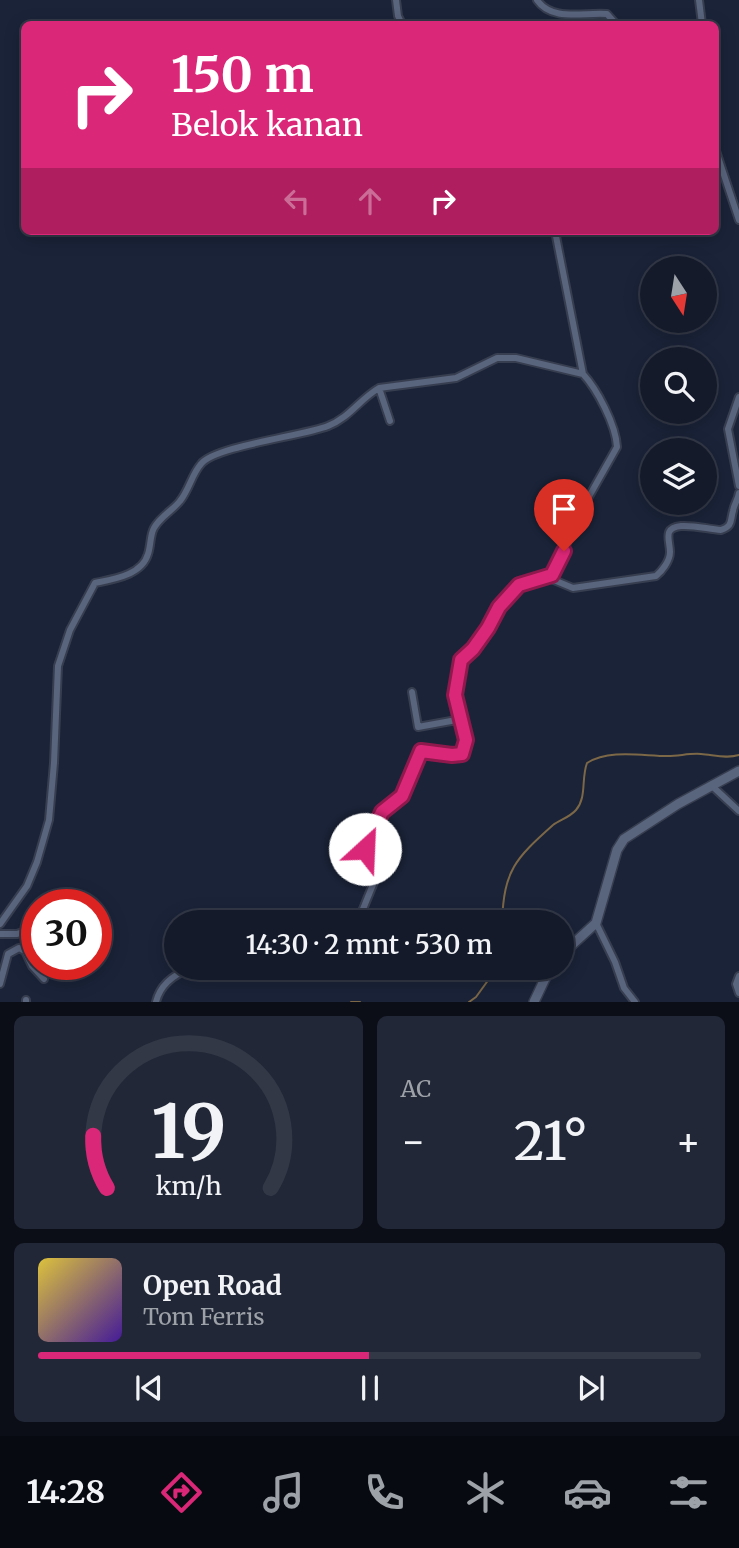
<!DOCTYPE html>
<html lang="id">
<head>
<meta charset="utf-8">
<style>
  :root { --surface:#141a2a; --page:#212736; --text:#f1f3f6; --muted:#9da1a8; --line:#333847; --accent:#db2777 }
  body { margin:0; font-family:Merriweather,serif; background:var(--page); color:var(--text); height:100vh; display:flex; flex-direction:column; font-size:26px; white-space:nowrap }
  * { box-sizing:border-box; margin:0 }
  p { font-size:23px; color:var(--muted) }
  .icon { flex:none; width:38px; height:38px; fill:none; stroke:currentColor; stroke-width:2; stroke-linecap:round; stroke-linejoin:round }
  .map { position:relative; height:1002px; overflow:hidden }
  .drawer { display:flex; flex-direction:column; gap:14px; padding:14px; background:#0b0e17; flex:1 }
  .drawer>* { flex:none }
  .top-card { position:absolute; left:21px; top:21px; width:698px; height:214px; border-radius:10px; box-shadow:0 4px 18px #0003,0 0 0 2px var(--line); background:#db2777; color:#fff; overflow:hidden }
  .needle { width:46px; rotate:168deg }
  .buttons { position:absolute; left:640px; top:256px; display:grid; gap:14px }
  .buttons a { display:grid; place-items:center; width:77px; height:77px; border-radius:50%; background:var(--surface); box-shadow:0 4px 18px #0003,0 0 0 2px var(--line); font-size:35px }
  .speed { position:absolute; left:21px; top:889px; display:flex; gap:14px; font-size:35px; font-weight:700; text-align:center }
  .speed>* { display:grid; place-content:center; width:91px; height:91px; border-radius:50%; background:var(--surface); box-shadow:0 4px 18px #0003,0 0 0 2px var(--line); line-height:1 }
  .speed .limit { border:10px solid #d22; background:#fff; color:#111 }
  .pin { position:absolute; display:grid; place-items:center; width:60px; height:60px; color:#fff; margin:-72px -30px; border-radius:50% 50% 50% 0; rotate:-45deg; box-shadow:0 0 7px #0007 }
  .pin .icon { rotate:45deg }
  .me { position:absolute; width:77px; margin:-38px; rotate:25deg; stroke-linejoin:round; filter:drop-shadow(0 0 5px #0008) }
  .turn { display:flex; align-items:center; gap:24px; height:147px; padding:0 35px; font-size:32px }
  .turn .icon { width:91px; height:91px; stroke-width:2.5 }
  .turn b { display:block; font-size:49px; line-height:60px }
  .lanes { display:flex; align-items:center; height:66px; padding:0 35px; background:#0003; justify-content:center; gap:35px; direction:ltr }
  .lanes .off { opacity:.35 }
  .big { font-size:52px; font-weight:600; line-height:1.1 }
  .drawer .widget { flex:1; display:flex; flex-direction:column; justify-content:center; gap:10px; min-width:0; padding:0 24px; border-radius:10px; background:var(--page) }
  .drawer .dial { align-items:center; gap:0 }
  .dial svg { height:182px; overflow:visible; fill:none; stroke:var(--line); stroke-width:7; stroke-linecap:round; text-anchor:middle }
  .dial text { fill:var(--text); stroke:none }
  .song { display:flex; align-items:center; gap:21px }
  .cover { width:84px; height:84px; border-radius:10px; background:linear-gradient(135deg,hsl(50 70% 55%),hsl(260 70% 35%)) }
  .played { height:7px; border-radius:4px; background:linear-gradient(90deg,var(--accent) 50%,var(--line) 50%) }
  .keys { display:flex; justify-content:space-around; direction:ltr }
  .heat { display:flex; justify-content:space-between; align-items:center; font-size:38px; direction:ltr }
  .drawer .tiles { flex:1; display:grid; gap:14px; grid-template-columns:1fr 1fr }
  .widget:last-child { grid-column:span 2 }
  .trip { position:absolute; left:164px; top:910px; width:410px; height:70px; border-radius:35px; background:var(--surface); box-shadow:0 4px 18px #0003,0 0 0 2px var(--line); font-weight:600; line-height:70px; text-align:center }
  .menu { display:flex; height:112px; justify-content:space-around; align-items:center; background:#080a11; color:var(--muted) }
  .menu .icon { width:49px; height:49px }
  .menu .active { color:var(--accent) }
  .menu b { font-size:32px; color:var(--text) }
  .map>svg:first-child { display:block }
</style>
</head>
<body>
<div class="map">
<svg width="739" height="1002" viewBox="0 0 739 1002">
  <rect width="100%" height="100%" fill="#1a2338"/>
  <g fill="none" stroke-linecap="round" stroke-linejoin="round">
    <path stroke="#7c6747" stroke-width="2" d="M502,922C504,870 515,859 553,825C560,820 570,817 576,810C587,797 581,779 587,763C610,749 642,756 668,756C679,756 690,753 701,754C714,755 727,759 739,755
      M351,1002H360
      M469,1002L476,997L497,968"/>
    <g stroke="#373e50" stroke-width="10">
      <path id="street" d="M396,0L398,16L402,24
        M537,0C552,22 584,12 607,14L616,24
        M699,0L702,24
        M716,77V97
        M716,151L739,220
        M379,388L390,421
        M739,397L728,429L739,486
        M549,578L573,588L656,576C662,571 670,561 670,552C670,540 662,528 681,526C694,525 708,529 721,530C733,526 730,521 733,511C734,504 738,500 739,493
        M412,692L418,727L462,719
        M711,785L739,811
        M78,905L81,903
        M277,922L300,916L322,922
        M327,922L350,921L361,914L374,882L372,872L364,851L376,830L382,812L402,796L418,754L421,750L452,755L462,754L466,740L455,695L462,660L473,649L488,628L499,607L519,585L547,577L555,572L578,516L617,447C616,425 597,389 583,374L555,231
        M596,923L615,962L624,988L635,1002
        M0,924L27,886L37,862L49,820L54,763L58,666L70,630L95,583C114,579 142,575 148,554C151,545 150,535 154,528C160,517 173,510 180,501C189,490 192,474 201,464C215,446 303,436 328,426C349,418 360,399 379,388L456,378L497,358H516L583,374
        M0,934H17L37,927
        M739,976L736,984L739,993
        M0,984L8,954L19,948L25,951L32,966L44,979
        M26,1002V1000
        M156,1002C160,985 175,974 191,968"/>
    </g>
    <g stroke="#373e50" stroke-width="12">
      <path id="secondary" d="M562,954L596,923L617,850L624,839L678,804L739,771
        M534,1002L550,968"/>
    </g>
    <use href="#street" stroke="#59647d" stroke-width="6"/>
    <use href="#secondary" stroke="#59647d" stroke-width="9"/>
  </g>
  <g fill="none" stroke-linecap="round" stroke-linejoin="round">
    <g stroke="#8e194d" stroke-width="18">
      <path id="route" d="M365,849L382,812L402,796L421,751L452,755L462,754L466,740L455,695L461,660L473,649L488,628L499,607L519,585L552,575L564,551"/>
    </g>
    <use href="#route" stroke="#db2777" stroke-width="12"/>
  </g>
</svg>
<div class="buttons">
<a><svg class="needle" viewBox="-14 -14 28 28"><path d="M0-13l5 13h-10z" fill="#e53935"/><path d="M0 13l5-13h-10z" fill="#9da1a8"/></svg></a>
<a><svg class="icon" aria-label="search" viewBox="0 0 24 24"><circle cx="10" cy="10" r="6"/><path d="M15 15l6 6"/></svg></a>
<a><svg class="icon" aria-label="layers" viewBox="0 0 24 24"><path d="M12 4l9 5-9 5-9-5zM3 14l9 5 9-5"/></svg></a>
</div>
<div class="speed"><div class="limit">30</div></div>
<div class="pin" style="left:564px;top:551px;background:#d93025"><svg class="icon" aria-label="arrive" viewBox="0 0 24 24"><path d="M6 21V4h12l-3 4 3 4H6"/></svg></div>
<svg class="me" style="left:365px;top:849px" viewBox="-20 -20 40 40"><circle r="19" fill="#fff"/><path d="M0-13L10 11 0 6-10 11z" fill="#db2777"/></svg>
<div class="trip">14:30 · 2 mnt · 530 m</div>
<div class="top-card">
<div class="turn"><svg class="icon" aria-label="right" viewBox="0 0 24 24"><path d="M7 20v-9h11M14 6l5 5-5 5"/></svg><div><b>150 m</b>Belok kanan</div></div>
<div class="lanes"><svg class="icon off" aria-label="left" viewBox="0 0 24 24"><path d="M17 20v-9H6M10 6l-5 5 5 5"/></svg><svg class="icon off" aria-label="ahead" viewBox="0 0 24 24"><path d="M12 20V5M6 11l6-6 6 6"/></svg><svg class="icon" aria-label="right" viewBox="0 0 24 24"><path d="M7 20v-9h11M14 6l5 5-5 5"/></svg></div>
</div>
</div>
<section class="drawer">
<div class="tiles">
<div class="widget dial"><svg viewBox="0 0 100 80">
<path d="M14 69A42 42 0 1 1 86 69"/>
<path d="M14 69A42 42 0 0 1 8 46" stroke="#db2777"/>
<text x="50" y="56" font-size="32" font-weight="700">19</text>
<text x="50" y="72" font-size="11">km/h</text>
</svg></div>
<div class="widget"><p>AC</p>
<div class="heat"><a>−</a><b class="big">21°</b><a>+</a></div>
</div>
<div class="widget">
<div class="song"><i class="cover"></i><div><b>Open Road</b><p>Tom Ferris</p></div></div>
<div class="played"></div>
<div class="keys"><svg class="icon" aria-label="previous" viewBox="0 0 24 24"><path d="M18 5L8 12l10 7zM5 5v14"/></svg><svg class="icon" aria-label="pause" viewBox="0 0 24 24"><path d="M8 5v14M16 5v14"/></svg><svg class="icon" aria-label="next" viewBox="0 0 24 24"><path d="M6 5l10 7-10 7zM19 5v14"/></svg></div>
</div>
</div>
</section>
<nav class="menu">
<b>14:28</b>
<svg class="icon active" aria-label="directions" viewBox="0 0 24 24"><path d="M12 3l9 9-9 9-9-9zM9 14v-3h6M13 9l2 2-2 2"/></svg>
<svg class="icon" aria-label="music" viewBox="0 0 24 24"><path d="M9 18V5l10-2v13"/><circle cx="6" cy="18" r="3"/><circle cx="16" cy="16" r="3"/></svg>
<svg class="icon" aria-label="phone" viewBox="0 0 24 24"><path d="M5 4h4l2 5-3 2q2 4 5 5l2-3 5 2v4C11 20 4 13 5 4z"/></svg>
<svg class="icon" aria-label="climate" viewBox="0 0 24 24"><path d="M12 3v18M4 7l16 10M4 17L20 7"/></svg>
<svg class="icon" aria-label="car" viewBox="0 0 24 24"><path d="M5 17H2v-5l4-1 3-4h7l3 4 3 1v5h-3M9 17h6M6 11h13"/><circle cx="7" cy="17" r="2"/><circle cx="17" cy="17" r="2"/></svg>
<svg class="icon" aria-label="filters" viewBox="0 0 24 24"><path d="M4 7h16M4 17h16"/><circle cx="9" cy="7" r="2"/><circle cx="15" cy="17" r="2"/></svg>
</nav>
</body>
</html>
